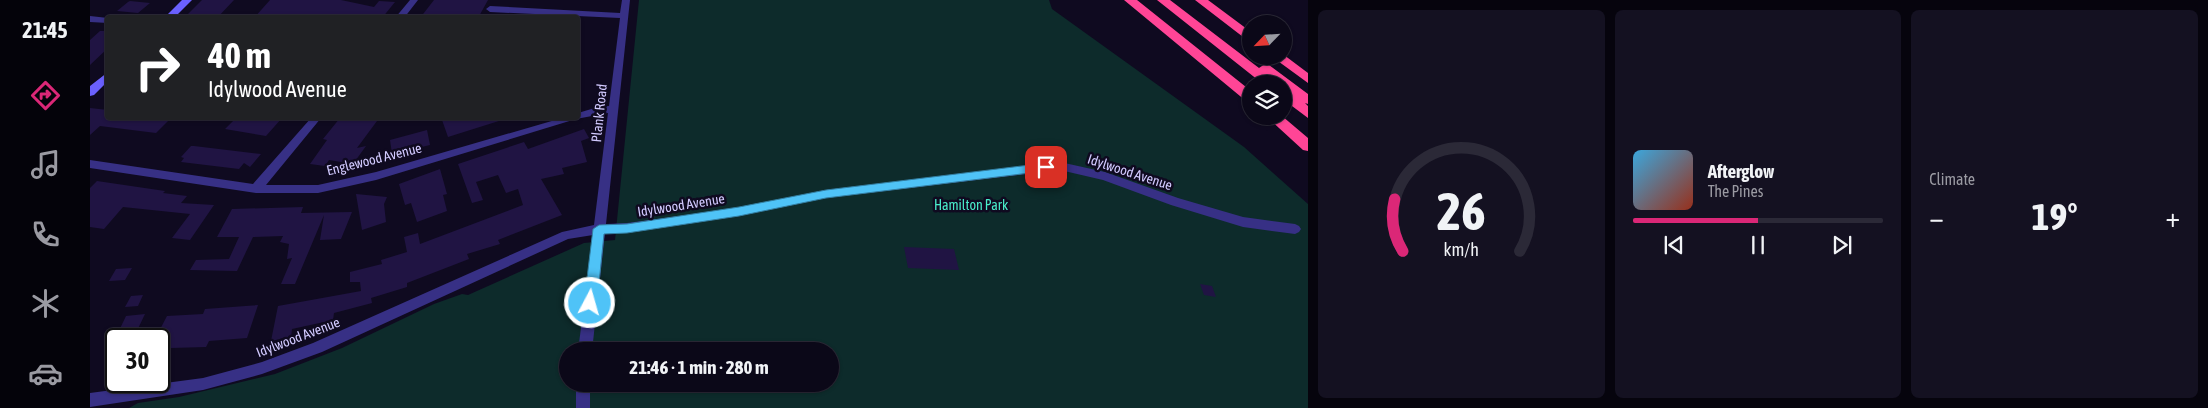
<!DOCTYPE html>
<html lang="en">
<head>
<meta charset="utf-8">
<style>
  :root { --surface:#0b0818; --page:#141121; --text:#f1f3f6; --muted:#9a9aa2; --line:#2b2937; --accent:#db2777 }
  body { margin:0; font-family:"Asap Condensed",sans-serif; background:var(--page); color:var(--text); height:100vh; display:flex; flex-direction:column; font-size:19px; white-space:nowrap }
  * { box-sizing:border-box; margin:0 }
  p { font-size:16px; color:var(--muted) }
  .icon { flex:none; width:28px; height:28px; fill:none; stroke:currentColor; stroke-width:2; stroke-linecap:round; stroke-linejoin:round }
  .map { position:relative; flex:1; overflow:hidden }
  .details { display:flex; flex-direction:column; gap:10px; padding:10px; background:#06040d; width:900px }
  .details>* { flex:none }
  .top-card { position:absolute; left:15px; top:15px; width:475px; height:105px; border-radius:5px; box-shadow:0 1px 4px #0004,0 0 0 1px var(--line); background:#202124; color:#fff; overflow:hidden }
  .needle { width:32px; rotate:245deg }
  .buttons { position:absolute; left:1152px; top:15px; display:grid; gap:10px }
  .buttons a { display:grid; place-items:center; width:50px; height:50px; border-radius:50%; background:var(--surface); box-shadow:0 1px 4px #0004,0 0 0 1px var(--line); font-size:25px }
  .speed { position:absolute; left:15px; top:328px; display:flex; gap:10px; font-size:25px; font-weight:700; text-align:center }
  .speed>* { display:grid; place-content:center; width:65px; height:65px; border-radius:50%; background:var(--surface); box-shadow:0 1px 4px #0004,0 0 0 1px var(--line); line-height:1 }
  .speed .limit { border:2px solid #111; border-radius:8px; background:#fff; color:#111 }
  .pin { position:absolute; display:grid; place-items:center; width:42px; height:42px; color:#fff; margin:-21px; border-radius:10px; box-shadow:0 2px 8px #0006 }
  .me { position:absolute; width:55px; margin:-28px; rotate:6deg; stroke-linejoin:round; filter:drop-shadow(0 0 4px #0008) }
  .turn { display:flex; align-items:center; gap:18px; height:105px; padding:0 20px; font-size:22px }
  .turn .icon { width:65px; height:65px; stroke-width:2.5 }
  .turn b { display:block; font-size:35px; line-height:42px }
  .big { font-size:38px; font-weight:700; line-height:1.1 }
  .details .card { flex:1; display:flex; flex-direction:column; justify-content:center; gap:8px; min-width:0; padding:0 18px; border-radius:8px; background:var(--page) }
  .details .dial { align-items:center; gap:0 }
  .dial svg { height:130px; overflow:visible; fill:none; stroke:var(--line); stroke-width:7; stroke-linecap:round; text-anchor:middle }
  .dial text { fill:var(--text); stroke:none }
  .song { display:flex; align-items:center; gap:15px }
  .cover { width:60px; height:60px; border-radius:8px; background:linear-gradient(135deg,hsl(200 70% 55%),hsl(10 70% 35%)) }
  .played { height:5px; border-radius:2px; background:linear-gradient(90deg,var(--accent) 50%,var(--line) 50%) }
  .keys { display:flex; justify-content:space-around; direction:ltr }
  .heat { display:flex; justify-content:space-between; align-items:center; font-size:28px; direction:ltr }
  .details .tiles { flex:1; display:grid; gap:10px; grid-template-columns:repeat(3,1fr) }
  .trip { position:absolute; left:469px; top:342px; width:280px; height:50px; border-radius:25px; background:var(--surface); box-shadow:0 1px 4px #0004,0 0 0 1px var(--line); font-weight:700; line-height:50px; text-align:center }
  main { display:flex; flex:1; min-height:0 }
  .tabs { display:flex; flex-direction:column; width:90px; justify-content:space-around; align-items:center; background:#04030a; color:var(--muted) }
  .tabs .icon { width:35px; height:35px }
  .tabs .current { color:var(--accent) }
  .tabs b { font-size:22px; color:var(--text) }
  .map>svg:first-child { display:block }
</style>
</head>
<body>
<main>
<nav class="tabs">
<b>21:45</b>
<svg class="icon current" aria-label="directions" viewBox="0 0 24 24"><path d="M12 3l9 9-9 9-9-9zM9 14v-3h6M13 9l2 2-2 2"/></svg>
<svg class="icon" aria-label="music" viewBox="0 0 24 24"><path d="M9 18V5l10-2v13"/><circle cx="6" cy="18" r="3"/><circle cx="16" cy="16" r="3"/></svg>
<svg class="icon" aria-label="phone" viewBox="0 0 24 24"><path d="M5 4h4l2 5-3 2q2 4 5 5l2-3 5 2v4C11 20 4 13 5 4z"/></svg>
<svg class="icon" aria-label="climate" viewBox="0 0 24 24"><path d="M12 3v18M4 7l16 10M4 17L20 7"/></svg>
<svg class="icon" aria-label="car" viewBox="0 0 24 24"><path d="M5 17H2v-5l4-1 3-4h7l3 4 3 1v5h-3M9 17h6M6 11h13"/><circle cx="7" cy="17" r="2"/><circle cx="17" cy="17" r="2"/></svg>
</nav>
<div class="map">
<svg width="1218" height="408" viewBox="0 0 1218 408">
  <rect width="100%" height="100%" fill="#0f0a20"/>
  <path fill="#0d2b2b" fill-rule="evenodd" d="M549,0H959L962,9L1154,147L1218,204V408H39L48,403L89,397L185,374L252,348L344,304L372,294L378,295L494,243L525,240ZM478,351H740V384H478Z"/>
  <path fill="#201443" d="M112,0H144L127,18H94Z
    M180,0H251L284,7L289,1L305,2L292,18H240L214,15L209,18H164Z
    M344,0H398L388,18H330Z
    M38,2L40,1L60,3L48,13L27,11Z
    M10,31H18V48L0,65V40Z
    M0,108L18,110V118H81L66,133L10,126L0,135Z
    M146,118H192L176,136L135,129Z
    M250,118L287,121L267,148L276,146L263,164L239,160L235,166L220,164L237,140L233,139Z
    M359,118H411L412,120L358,137L352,120Z
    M494,129L499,138L491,141L497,162L472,168L474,174L451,179L472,215L408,240L410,244L377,254L379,259L317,283V287L281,298L282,303L244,313L243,320L202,329L201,337L181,341L188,306L271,291L270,282H260V272L292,264L291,260L317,252L314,237L328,233L330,244L433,205L428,189L416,193L408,175L386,182L393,200L382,203L368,164L434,142L438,149Z
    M337,130L340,145L302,154L300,140Z
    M101,146H104L171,154L160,167L154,163L149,169L91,162L94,158L91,157Z
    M350,169L357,194L353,195L357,211L327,222L321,203L315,205L309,184Z
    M7,181L75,191L73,193L97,196L91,203L124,205L100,240L82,238L100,214L33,207L14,229L0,227V188Z
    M266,194L297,197L294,204L296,222L272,230Z
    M213,207L211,213L262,212L251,239L230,240L234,215L205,284H191L202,258L197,259L199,244L190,242L193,236L163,237L147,271L100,270L106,260L139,259L149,237H127L142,209Z
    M814,247L864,249L869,270L818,268Z
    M42,268L35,280L19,281L26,269Z
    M1110,284L1122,286L1126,297L1114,295Z
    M53,295L48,306L35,307L41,296Z
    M168,305L157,338L119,341L116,347L81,348L77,356H69V339H65L77,316L113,314L115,309Z
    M55,314L43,339H25L36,316Z"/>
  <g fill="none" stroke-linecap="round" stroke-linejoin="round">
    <path fill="#373085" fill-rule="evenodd" d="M320,0H328L314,18H305Z
      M532,0H540L516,224L537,223L649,208L736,190L970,162L1015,172L1088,198L1153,217L1205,224L1209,226L1211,229L1209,232L1205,234L1153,227L1081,205L1013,180L970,170L736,198L649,216L537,233H515L502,351H488L503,235L478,239L232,352L172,374L113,390L0,407V393L113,378L172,362L223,343L472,232L504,225L518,113L486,119L286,180L228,193H166L0,168V160L163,184L221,118H231L176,185H228L286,172L472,118H488V113L508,107L519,106L530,18L400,12L396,9L400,6L530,13Z
      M0,16L18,18V23L0,22Z
      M486,384H500V408H486Z"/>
    <path fill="#6b61ff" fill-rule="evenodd" d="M92,0H102L84,18H74Z
      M18,72V81L4,95L0,96V86Z"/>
    <path fill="#ff4596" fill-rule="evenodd" d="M1034,0H1047L1161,91V102L1156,101Z
      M1067,0H1080L1169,68L1175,64L1179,65L1218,94V104L1215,103L1218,106V118L1194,100V94L1200,93L1194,88V84H1173Z
      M1105,0H1118L1161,32V41L1157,40Z
      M1194,55L1218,73V83L1181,56Z
      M1176,116H1192L1218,138V151L1213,150Z"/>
  </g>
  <path fill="#4fc3f7" stroke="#337fa1" d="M956,163L961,167L956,171L736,198L649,216L537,233L514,234L507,303L500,308L494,303L503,229L509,225L537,224L649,207L736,190Z"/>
  <g text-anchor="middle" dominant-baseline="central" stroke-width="5" stroke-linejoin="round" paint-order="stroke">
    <g font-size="14" fill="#d2caff" stroke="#0f0a20">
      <text transform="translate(509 113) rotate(-84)">Plank Road</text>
      <text transform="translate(284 159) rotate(-14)">Englewood Avenue</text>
      <text transform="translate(1040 172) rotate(18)">Idylwood Avenue</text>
      <text transform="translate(591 205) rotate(-9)">Idylwood Avenue</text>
      <text transform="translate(208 337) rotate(-21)">Idylwood Avenue</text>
    </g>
    <g font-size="14" fill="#49ecca" stroke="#0f0a20">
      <text x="881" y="205">Hamilton Park</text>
    </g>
  </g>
</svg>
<div class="buttons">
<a><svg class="needle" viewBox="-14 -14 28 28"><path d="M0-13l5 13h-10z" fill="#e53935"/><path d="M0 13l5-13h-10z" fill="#9a9aa2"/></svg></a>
<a><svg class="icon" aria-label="layers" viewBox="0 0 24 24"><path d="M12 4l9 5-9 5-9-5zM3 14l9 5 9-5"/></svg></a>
</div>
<div class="speed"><div class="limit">30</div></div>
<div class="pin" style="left:956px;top:167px;background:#d93025"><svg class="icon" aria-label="arrive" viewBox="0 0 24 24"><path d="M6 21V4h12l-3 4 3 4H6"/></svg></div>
<svg class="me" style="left:500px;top:303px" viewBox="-20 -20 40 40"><circle r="17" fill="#4fc3f7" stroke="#fff" stroke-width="3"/><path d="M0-11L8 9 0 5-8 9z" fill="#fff"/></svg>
<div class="trip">21:46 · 1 min · 280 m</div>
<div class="top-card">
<div class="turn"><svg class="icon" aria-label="right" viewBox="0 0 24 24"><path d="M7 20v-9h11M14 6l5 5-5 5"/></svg><div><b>40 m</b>Idylwood Avenue</div></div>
</div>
</div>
<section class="details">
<div class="tiles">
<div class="card dial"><svg viewBox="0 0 100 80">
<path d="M14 69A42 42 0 1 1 86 69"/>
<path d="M14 69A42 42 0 0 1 9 37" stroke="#db2777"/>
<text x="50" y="56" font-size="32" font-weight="700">26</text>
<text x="50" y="72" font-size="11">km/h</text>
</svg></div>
<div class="card">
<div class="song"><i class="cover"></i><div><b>Afterglow</b><p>The Pines</p></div></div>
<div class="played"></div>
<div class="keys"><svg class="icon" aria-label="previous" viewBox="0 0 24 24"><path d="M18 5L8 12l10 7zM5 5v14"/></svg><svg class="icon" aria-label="pause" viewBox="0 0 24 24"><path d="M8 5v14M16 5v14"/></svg><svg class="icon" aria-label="next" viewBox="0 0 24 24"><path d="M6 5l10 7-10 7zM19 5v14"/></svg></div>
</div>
<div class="card"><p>Climate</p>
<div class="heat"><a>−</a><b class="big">19°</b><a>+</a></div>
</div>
</div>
</section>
</main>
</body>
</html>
